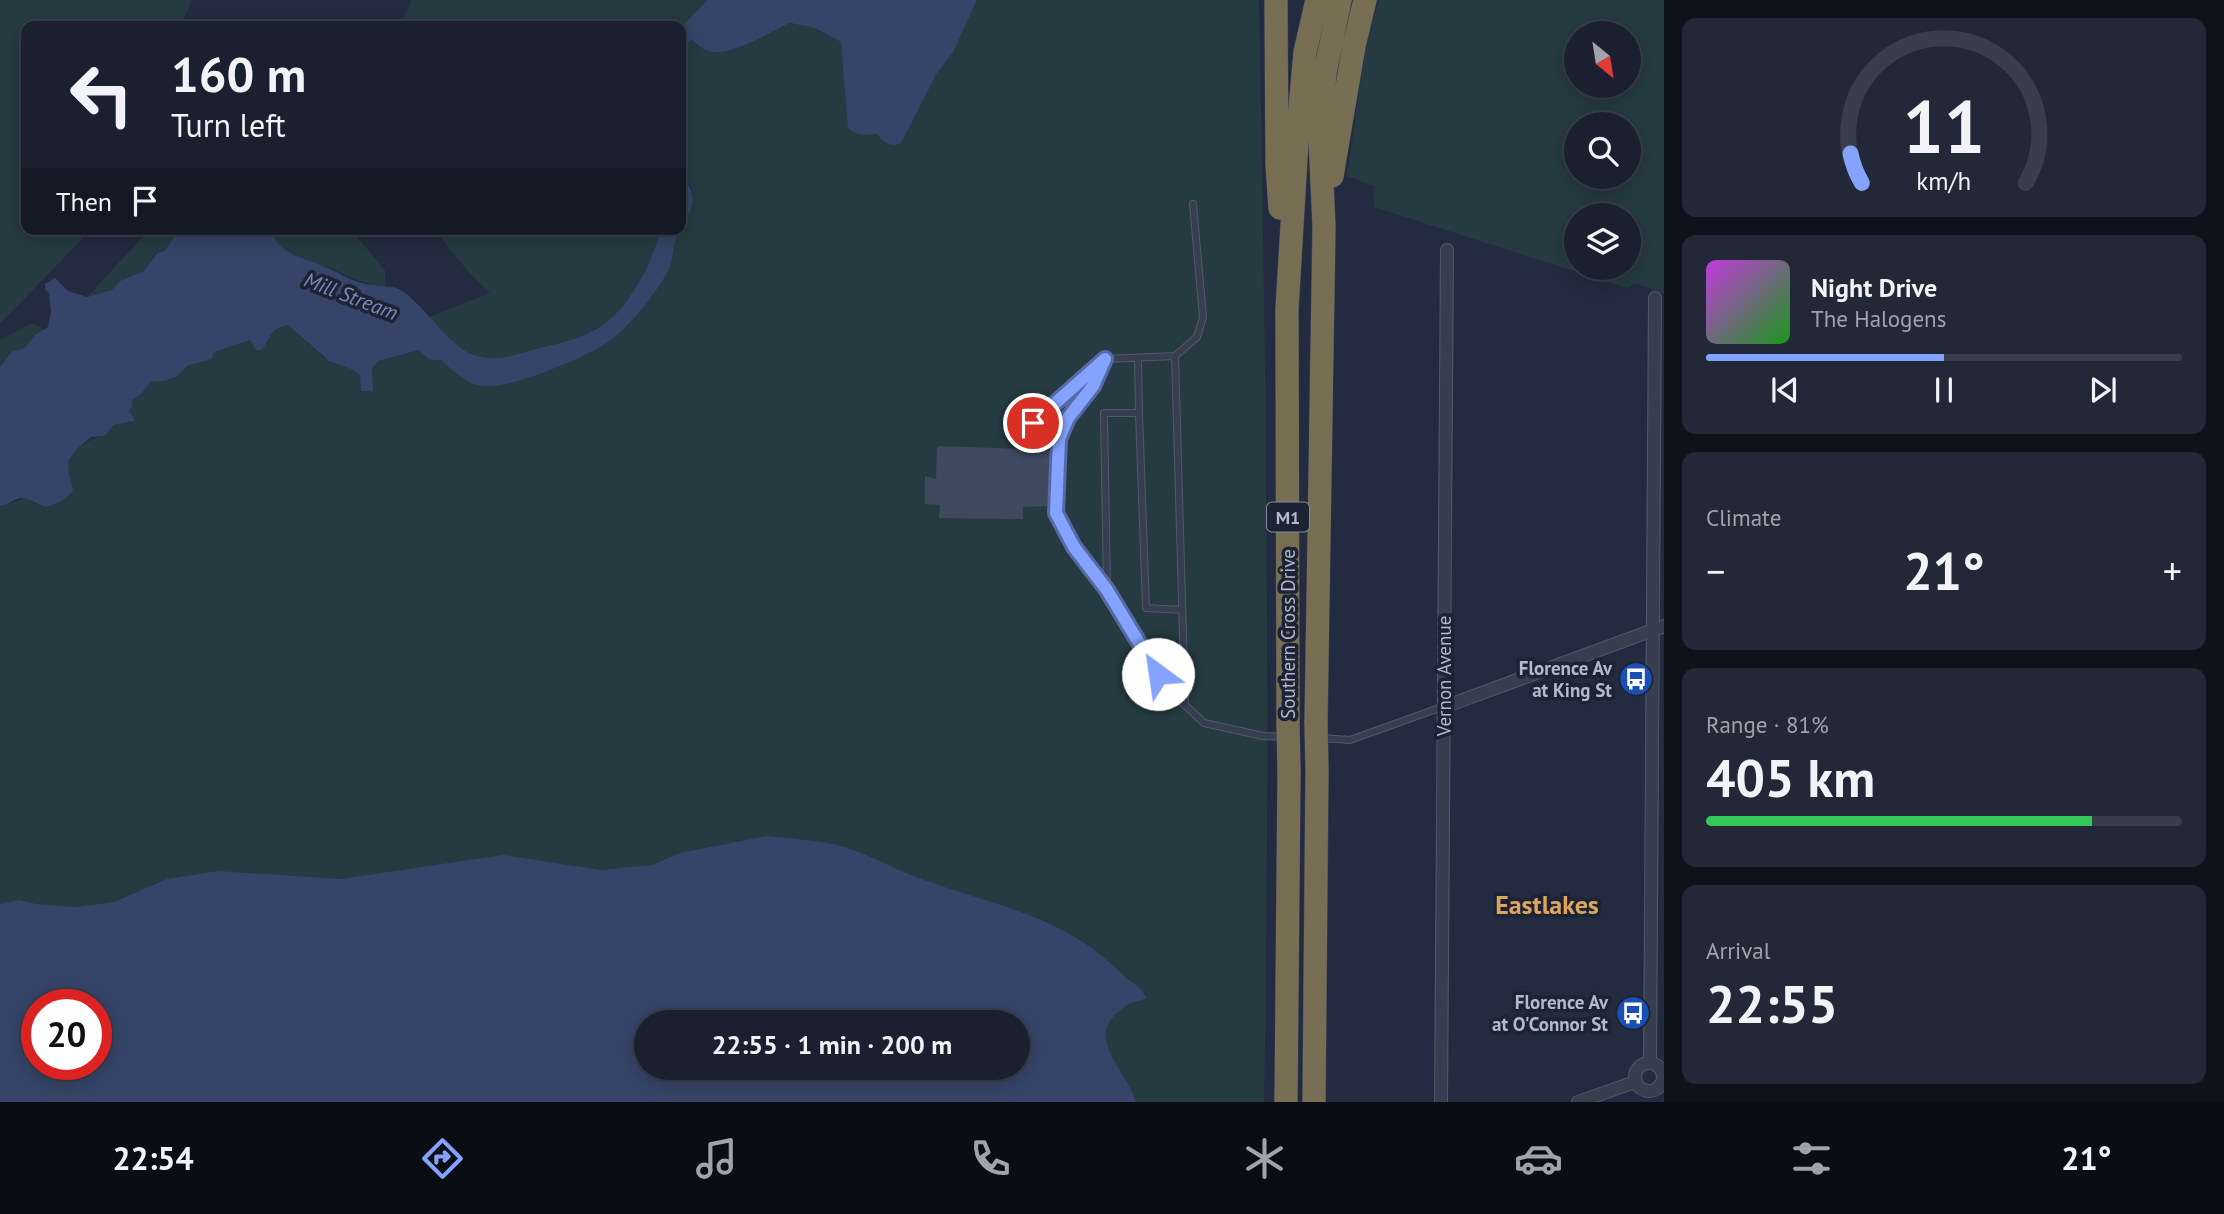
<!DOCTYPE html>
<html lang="en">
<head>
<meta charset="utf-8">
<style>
  :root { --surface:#1a2030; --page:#232838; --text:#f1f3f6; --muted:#9fa3ab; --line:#383e4c; --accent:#84a3ff }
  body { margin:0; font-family:"PT Sans",sans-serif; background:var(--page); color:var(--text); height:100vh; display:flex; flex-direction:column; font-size:26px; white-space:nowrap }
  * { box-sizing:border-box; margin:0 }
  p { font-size:23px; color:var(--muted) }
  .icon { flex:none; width:38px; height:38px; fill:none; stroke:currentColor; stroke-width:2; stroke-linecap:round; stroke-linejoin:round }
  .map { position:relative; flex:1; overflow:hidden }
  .drawer { display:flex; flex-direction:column; gap:18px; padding:18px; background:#0e121a; width:560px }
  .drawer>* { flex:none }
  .hud { position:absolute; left:21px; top:21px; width:665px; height:214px; border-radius:14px; box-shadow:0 4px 18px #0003,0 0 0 2px var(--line); background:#1a2030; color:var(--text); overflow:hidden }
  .needle { width:46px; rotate:150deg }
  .tools { position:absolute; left:1564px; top:21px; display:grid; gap:14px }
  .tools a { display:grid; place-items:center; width:77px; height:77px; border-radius:50%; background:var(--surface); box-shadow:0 4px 18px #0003,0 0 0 2px var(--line); font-size:35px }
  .speed { position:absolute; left:21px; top:989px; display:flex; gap:14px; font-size:35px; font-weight:700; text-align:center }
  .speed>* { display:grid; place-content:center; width:91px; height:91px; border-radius:50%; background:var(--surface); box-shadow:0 4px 18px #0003,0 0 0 2px var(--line); line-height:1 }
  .speed .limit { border:10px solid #d22; background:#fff; color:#111 }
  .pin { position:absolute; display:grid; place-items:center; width:60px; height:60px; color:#fff; margin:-30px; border:4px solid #fff; border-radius:50%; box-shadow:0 2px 7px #0007 }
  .me { position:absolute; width:77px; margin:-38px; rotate:329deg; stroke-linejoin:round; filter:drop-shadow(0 0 5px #0008) }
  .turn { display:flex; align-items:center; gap:24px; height:147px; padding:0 35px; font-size:32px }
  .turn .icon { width:91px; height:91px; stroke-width:2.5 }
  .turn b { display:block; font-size:49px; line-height:60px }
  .then { display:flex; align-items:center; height:66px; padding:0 35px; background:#0003; gap:14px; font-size:26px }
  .big { font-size:52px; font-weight:800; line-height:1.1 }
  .drawer .tile { flex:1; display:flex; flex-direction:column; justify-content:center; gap:10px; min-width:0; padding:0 24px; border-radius:14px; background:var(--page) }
  .drawer .dial { align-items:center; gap:0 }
  .dial svg { height:182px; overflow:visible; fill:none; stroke:var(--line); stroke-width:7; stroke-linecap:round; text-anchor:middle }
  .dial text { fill:var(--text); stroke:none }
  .song { display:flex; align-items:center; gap:21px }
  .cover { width:84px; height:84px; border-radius:10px; background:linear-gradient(135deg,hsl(290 70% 55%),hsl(120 70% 35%)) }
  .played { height:7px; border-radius:4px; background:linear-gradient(90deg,var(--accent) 50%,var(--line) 50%) }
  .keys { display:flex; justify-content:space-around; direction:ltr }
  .heat { display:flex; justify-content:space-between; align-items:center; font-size:38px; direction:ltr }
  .charge { height:10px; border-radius:5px; background:linear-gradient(90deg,#34c759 81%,var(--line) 0) }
  .trip { position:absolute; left:634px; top:1010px; width:396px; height:70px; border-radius:35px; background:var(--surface); box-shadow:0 4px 18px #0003,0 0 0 2px var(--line); font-weight:800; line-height:70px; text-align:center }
  .menu { display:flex; height:112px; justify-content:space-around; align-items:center; background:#0a0d13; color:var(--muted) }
  .menu .icon { width:49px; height:49px }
  .menu .on { color:var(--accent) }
  .menu b { font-size:32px; color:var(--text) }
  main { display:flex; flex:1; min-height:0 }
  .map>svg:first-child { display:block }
</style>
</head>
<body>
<main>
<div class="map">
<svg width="1664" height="1102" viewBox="0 0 1664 1102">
  <rect width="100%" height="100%" fill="#232b40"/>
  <path fill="#253a41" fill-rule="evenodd" d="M0,0H192L181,26H26V229H92L0,324Z
    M412,0H707L681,28V26H391L402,20Z
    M909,0H1259C1266,367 1271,735 1264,1102H1101L1039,951L0,964V506C21,504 49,481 68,469C69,447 89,442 104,433C104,432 112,426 113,426C119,423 128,424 134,421L129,410L132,408V400L140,395L152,381H163L175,377L187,366L212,359L214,352L250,340L254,344L267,343C271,331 276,328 288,325L324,358L490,293L466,269L434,229H681V206L692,189L681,172L682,45L693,40L701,47L733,50L790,23L815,28L841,42L846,86Z
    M1379,0H1664V294L1635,283L1627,288L1374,207L1373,186L1347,176L1366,45ZM1577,33H1629V86H1577ZM1577,124H1629V177H1577ZM1577,215H1629V268H1577Z
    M150,229H185L166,250L156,253L144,271L121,281L113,290L87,297Z
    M271,229H350L385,270V287C356,282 347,274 322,265C302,258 277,254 271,229Z
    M32,323L44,329L25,348L8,355L0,367V340Z"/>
  <path fill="#354468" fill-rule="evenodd" d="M707,0H977L953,52L937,73L901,143C890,148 884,142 877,134C866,135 857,137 848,128L841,42L815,28L790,23C769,32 727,60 706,50C701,48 697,44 692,40L681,47V28Z
    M681,172C696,195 697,203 681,227Z
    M185,229H271C278,256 305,257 325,267C338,272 351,281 365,284C375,286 386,285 396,288C413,292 446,341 467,352C488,363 508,357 529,351C551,345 575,341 595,330C628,312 652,264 661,229H680C671,244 675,260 666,275C654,295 630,326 611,340C590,356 507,391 481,386C468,384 450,369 441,360C430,361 426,358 419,350L378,361L372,368L373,391H361L360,376L354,370L329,361L288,325C269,329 272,336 262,350H256L250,340L214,352L212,359L187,366L176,377L164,381H152L140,395L132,400V408L129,410L135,421L114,425L104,436L91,437L76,450L69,460L68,468L73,491L62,501L46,507C37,504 26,495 17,499C10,502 8,505 0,506V367L11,352L25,348L35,335L48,327L51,312L49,293L45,290V284L55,278L68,291L87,297L112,290L120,281L144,271L157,253L166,250L174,237Z
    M766,836C791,839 821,840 845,847C872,856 898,871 924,880C999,907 1066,916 1124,976C1133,984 1142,986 1146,998C1140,1002 1137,1001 1131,1003C1126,1005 1121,1010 1117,1013C1086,1040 1129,1074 1136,1102H0V904L19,900L36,904L76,907L114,902L167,879L218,871L341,879L503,855L601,870L652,865L680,853ZM37,1004H96V1064H37ZM646,1022H1017V1068H646Z"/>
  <path fill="#3f4960" d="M937,446L1051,450V506L1023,507V519L939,518L940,505L925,504V476L936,479Z"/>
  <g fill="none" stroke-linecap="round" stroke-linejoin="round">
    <g stroke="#52596b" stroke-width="8">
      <path id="lane" d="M1175,356L1197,337L1203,317L1193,204
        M1138,358L1139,413H1104L1107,590L1171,695L1185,705
        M1139,413L1146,608L1182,610
        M1020,436L1104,361
        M1107,590L1074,547L1056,513L1059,439L1068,418L1093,386L1105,359L1175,356L1185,705L1204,723L1263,736L1283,737
        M1322,738L1350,740L1442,707"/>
    </g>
    <g stroke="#52596b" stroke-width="14">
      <path id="street" d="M1444,707L1664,626
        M1635 1077a14 14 0 1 1 28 0a14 14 0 1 1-28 0Z
        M1650,1063L1655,298
        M1441,1102L1447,250
        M1578,1102L1635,1082"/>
    </g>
    <g stroke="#3f4658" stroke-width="24">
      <path id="highway" d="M1276,0L1277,164L1280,208
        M1332,176L1354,46L1365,0
        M1316,723L1324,227L1320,138L1325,73L1340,0
        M1288,724L1287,309L1297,142L1305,52L1317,0
        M1286,1102L1289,772
        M1314,1102L1317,770"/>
    </g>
    <use href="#lane" stroke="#373e50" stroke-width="6"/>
    <use href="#street" stroke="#373e50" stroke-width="12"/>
    <use href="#highway" stroke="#776e54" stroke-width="23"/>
    <g stroke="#3f4658" stroke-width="24" stroke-linecap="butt">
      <path id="highway-bridge" d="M1316,723L1317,770
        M1288,724L1289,772"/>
    </g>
    <use href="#highway-bridge" stroke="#776e54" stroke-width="23"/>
  </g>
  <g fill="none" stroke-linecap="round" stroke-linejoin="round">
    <g stroke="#566aa6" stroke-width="18">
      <path id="route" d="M1033,423L1105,359L1093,386L1068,418L1059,439L1056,513L1074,547L1107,590L1158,674"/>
    </g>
    <use href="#route" stroke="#84a3ff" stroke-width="12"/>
  </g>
  <defs>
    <g id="bus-disc" transform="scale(1.75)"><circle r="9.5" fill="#1a4fb4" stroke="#1c2335"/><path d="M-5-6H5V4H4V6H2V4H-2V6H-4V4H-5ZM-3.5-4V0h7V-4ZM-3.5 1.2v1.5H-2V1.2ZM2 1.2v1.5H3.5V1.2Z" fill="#fff"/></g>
  </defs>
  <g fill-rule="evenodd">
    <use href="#bus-disc" x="1636" y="679"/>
    <use href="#bus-disc" x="1633" y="1013"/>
  </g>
  <g text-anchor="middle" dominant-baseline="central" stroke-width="7" stroke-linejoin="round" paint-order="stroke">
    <rect fill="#1c2335" stroke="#868c9e" stroke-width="2" x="1267" y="502.5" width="42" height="29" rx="5"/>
    <g font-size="18" font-weight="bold" fill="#b3b9cb">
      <text x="1288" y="517">M1</text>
    </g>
    <g font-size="19" fill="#b3b9cb" stroke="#1c2335">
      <text transform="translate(1288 634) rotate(-90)">Southern Cross Drive</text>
      <text transform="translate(1444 676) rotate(-90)">Vernon Avenue</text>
    </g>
    <g font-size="19" font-weight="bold" fill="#b3b9cb" stroke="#1c2335" text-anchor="end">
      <text x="1612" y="668">Florence Av<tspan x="1612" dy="22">at King St</tspan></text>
      <text x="1608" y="1002">Florence Av<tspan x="1608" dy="22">at O'Connor St</tspan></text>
    </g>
    <g font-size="21" font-style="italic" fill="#798ab4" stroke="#1c2335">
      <text transform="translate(351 296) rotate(21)">Mill Stream</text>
    </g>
    <g font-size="26" font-weight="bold" fill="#dca55d" stroke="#1c2335">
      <text x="1547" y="904">Eastlakes</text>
    </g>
  </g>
</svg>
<div class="tools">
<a><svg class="needle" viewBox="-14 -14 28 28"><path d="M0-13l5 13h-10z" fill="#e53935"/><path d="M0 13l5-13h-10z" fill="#9fa3ab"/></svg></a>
<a><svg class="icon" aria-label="search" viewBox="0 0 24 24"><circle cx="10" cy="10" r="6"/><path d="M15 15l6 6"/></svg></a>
<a><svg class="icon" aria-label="layers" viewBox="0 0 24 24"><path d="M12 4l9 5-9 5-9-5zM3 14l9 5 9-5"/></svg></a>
</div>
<div class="speed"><div class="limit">20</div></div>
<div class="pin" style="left:1033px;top:423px;background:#d93025"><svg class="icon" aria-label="arrive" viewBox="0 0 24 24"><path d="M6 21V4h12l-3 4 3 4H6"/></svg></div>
<svg class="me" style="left:1158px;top:674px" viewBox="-20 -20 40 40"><circle r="19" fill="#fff"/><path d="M0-13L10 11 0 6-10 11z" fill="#84a3ff"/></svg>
<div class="trip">22:55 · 1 min · 200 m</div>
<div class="hud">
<div class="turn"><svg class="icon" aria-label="left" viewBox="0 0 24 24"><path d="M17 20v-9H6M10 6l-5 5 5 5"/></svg><div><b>160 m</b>Turn left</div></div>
<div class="then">Then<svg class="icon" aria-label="arrive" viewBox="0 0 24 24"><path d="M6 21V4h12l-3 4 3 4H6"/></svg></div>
</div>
</div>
<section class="drawer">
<div class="tile dial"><svg viewBox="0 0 100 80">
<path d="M14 69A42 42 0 1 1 86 69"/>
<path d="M14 69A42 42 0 0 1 9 56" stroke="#84a3ff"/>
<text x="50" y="56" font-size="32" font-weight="700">11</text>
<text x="50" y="72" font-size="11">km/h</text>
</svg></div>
<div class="tile">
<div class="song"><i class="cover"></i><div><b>Night Drive</b><p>The Halogens</p></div></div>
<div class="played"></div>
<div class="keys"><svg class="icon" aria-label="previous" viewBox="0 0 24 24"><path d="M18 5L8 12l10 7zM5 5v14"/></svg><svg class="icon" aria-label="pause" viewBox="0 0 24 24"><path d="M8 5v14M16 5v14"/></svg><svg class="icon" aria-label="next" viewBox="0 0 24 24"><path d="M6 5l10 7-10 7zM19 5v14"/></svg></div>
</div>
<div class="tile"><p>Climate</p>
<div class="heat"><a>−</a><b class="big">21°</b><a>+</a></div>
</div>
<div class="tile"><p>Range · 81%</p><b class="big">405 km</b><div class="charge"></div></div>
<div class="tile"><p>Arrival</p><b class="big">22:55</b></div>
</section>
</main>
<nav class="menu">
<b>22:54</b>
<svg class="icon on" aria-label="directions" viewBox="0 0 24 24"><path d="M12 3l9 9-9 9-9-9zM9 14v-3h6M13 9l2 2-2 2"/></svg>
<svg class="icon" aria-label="music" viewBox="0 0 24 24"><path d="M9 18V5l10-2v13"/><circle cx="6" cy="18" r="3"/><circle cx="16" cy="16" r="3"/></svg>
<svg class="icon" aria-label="phone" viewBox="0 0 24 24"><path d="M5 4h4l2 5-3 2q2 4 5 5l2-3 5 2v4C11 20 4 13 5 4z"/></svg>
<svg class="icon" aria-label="climate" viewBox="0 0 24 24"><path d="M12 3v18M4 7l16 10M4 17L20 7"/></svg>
<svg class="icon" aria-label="car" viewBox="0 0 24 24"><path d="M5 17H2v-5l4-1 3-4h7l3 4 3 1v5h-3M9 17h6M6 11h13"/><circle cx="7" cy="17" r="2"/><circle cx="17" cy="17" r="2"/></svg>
<svg class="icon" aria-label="filters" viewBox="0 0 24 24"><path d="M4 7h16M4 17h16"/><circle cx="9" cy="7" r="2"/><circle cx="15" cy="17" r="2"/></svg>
<b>21°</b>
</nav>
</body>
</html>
